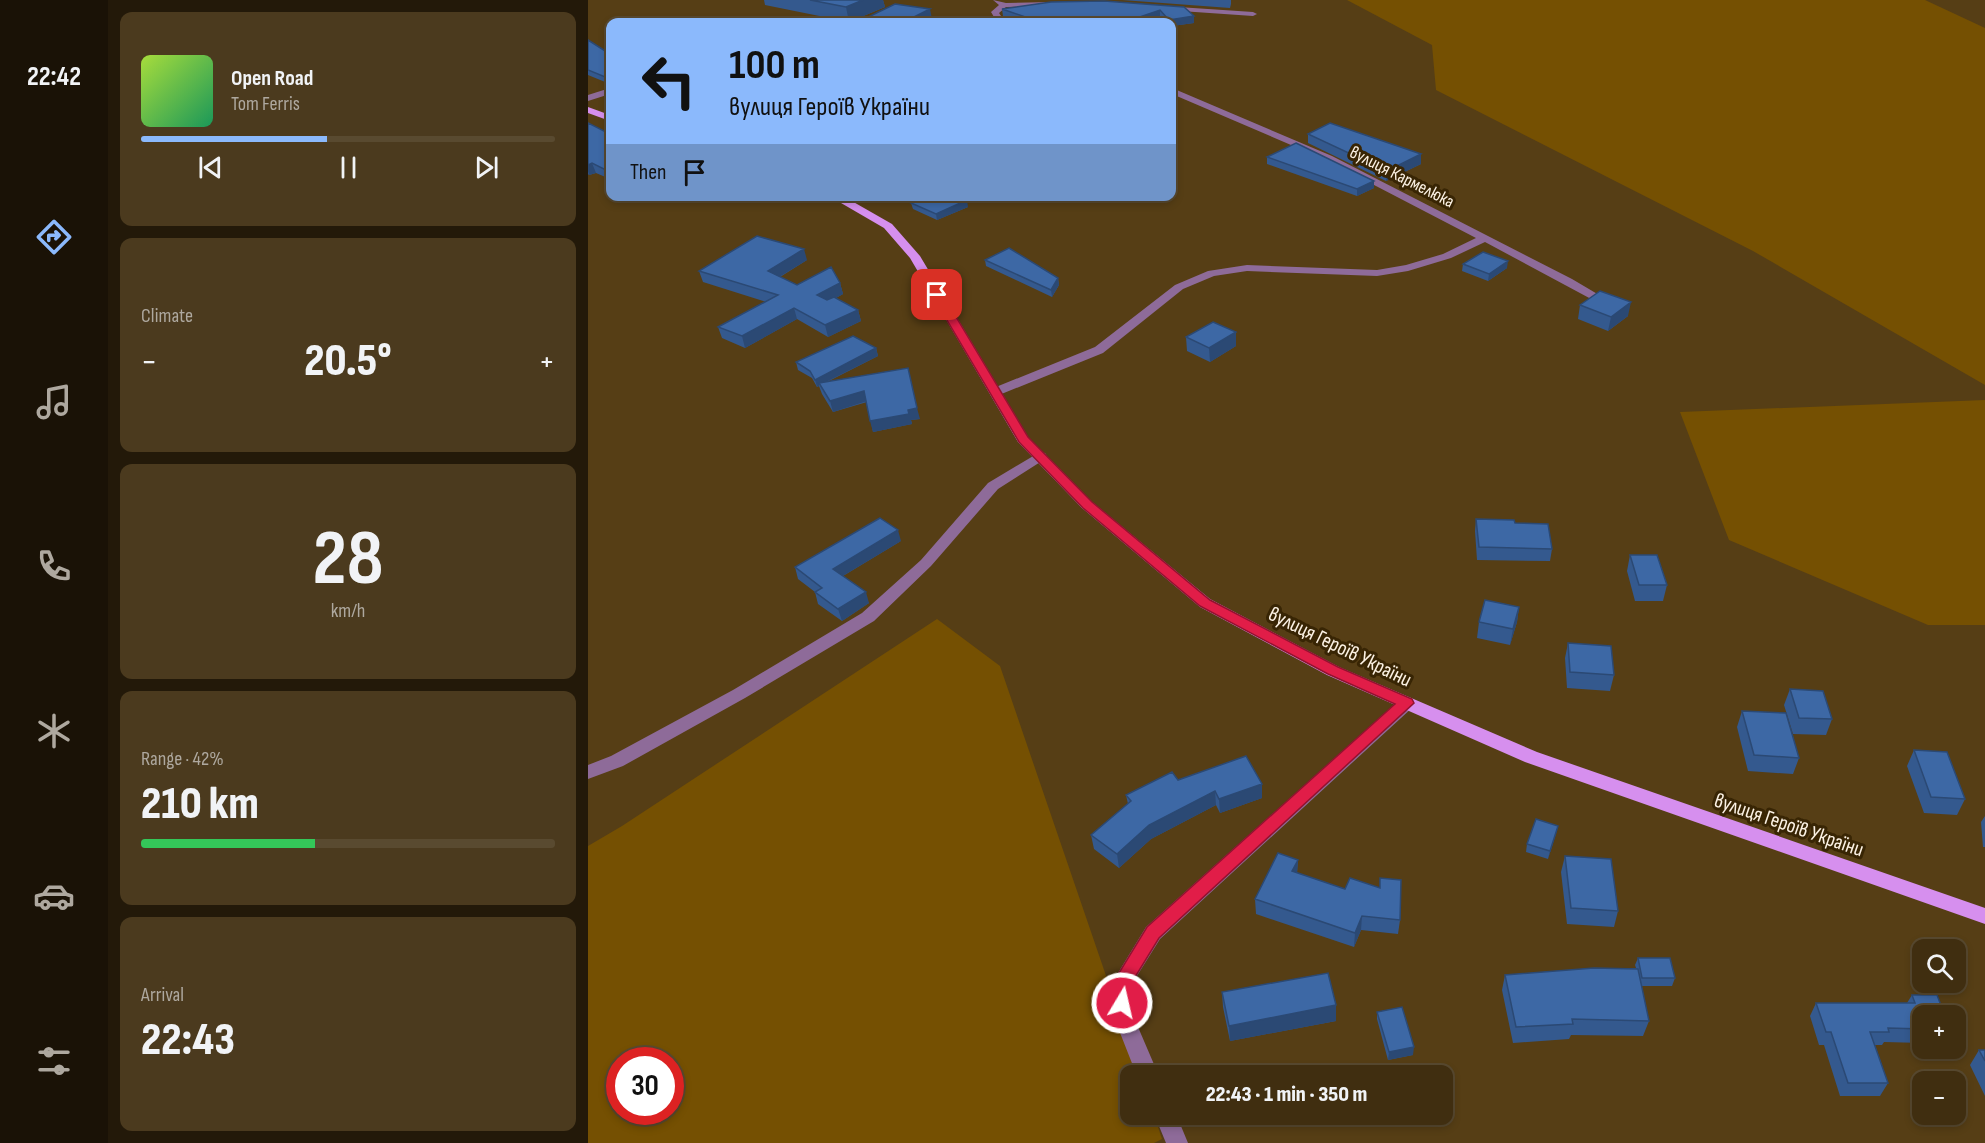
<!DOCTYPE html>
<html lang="en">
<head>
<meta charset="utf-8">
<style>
  :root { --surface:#402e10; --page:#4b3a1e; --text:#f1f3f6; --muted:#aea89f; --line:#594a30; --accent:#8bb9fc }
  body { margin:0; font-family:"Sofia Sans Condensed",sans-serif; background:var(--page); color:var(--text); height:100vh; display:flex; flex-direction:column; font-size:22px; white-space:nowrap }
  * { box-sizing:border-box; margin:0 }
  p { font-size:20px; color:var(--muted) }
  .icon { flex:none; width:33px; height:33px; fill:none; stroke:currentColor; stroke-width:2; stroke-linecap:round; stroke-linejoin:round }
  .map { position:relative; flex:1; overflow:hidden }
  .details { display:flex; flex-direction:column; gap:12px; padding:12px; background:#231909; width:480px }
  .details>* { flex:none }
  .hud { position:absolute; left:18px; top:18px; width:570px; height:183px; border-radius:12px; box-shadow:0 3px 9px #0003,0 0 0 2px var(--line); background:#8bb9fc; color:#111; overflow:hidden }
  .fabs { position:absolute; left:1324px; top:939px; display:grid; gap:12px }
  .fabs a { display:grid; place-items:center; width:54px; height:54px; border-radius:12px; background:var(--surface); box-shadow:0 3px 9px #0003,0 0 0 2px var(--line); font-size:30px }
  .speed { position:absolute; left:18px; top:1047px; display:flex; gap:12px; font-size:30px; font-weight:700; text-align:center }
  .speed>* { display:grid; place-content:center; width:78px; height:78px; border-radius:50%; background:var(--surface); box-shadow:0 3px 9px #0003,0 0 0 2px var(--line); line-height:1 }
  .speed .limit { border:9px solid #d22; background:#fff; color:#111 }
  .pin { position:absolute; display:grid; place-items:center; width:51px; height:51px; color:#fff; margin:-26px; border-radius:12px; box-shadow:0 3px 9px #0006 }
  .me { position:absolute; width:66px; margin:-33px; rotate:9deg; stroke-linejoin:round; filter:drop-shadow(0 0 4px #0008) }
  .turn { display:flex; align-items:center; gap:21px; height:126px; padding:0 24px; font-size:27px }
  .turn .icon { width:78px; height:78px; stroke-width:2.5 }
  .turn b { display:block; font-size:42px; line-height:51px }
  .then { display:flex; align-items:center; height:57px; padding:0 24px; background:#0003; gap:12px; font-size:22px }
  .big { font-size:45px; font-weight:800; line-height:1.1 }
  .details .tile { flex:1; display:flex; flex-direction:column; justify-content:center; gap:9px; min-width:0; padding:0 21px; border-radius:12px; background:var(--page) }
  .details .dial { align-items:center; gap:0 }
  .dial b { font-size:78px; line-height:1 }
  .song { display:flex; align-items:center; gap:18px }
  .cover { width:72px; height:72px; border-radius:9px; background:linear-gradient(135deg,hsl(80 70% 55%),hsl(150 70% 35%)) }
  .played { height:6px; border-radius:3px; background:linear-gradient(90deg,var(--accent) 45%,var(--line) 45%) }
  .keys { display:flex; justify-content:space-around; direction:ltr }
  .heat { display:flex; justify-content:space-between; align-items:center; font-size:33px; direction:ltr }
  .charge { height:9px; border-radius:4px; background:linear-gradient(90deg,#34c759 42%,var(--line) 0) }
  .trip { position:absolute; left:532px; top:1065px; width:333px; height:60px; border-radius:12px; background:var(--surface); box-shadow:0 3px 9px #0003,0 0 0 2px var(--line); font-weight:800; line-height:60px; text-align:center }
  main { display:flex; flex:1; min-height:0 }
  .menu { display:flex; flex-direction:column; width:108px; justify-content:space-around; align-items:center; background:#1a1206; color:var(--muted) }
  .menu .icon { width:42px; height:42px }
  .menu .current { color:var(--accent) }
  .menu b { font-size:27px; color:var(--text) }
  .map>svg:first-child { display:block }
</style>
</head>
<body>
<main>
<nav class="menu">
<b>22:42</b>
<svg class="icon current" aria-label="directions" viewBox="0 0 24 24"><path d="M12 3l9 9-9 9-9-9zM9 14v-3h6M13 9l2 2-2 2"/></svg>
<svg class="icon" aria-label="music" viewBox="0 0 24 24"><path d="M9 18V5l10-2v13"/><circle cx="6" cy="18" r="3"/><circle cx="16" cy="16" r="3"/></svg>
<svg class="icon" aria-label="phone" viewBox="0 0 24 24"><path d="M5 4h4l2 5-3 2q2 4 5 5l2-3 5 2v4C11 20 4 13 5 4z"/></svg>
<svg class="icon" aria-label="climate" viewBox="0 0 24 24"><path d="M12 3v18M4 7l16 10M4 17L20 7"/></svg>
<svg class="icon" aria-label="car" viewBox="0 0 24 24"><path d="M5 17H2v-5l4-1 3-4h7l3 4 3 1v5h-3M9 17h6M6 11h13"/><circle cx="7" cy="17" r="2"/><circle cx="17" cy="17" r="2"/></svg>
<svg class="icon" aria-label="filters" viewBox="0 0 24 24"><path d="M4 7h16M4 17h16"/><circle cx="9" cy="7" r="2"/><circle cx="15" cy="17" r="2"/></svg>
</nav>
<section class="details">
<div class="tile">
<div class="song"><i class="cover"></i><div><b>Open Road</b><p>Tom Ferris</p></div></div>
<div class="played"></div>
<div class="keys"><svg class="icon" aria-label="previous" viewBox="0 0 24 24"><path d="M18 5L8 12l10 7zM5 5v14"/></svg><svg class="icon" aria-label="pause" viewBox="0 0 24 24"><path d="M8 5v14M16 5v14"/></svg><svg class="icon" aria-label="next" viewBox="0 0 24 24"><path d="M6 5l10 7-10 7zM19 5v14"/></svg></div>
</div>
<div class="tile"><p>Climate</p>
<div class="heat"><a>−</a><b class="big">20.5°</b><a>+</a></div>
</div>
<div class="tile dial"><b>28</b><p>km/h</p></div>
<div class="tile"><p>Range · 42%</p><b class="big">210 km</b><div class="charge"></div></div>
<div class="tile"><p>Arrival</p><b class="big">22:43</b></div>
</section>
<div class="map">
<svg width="1397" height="1143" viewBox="0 0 1397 1143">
  <rect width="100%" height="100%" fill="#563e15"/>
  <path fill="#755002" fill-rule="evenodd" d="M759,0H1337L1397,28V385L1165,251L848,90L844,45Z
    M1397,400V625H1340L1141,540L1092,412Z
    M349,619L412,666L552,1075L543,1076V1114L566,1115L574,1139L566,1143H0V846L34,826ZM32,1060H82V1112H32Z"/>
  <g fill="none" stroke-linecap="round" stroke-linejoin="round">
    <path fill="#8e6b99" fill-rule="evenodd" d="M405,0L418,3L464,2L468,4L464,6L418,7L411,13L417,22H409L403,12L411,5Z
      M575,6L665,12L669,14L665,16L578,10Z
      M22,88V94L0,101V95Z
      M584,88L744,156L984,279L1028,305L1026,307H1018L897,242L863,258L820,271L789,276L659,271L626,276L595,289L515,353L411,395H403V389L507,347L587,285L620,271L659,265L789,270L818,265L855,254L888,238L738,160L584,94Z
      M452,452L457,453L459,456L457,459L410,489L343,566L286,621L157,698L35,766L0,779V765L23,756L145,690L274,613L333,560L400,483Z
      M819,697L825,699L827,703L825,707L572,939L542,987L547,1020L571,1076H549L527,1020L522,986L558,927L813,699Z
      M566,1114H588L600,1143H578Z"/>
    <path fill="#d68fee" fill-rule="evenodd" d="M0,107L22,115V121L0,113Z
      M241,196H255L304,224L332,256L440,437L504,502L622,599L751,667L949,752L1397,908V924L937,762L739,675L612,607L494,508L430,442L322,258L296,228Z"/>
  </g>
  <path fill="#34598e" d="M176,0H295L297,7L261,22L177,5Z
    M534,0H643V4L642,8Z
    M596,7L606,23L584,26V22H578L572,16L555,22H435L415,16L414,9Z
    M344,19L337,22H275L274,20Z
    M0,40L22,54V84L0,75Z
    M0,123L22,134V179L8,173L1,175L0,174Z
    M720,134L833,164L798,181L720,143Z
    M679,157L786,188L769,196L679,164Z
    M323,203L380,207L349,220L325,209Z
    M219,260L192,277L209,285L252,283L255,294L248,298L270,310L273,321L240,337L209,319L157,348L134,338L130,327L178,302L115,282L111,271Z
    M397,260L470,278L471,285L464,297L398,266Z
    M875,264L919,268L900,281L874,271Z
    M992,305L1040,316L1020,331L990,319Z
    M648,332V346L622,362L599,351L598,337Z
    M288,348L290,356L239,382L332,419L323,420L324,424L285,432L279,402L245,412L234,394L231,386L229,387L224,378L210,370L208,362Z
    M888,519L964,549L962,561L889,560L887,531Z
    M313,541L255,576L281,603L254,621L230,604L227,592L210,579L207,567Z
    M1042,555L1079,585L1075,601H1047L1039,571Z
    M931,607L929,622L922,645L889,638L891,622Z
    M980,643L1026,675L1022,691L979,688L977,658Z
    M1202,689L1244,719L1238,735L1205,734L1196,705Z
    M1154,711L1211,758L1205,774L1160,771L1149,727Z
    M1326,750L1377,799L1369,815L1336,813L1319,766Z
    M590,780L674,798L632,813L628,805L563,839L531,868L506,849L503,835L540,804L538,795Z
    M1397,816V847H1395L1393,822Z
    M970,826L960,859L938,852L939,844Z
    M977,856L1030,911L1026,927L979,924L973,872Z
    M710,860L709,873L812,920L810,934L773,930L766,947L668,914L667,899Z
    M1050,958L1087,978L1084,986H1053L1061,1021L1055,1036L983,1035L981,1039L925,1043L914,990L917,975L1048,968L1047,965Z
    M634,992L748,1005V1021L642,1041L635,1007Z
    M1324,995L1335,1016V1043L1296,1042L1294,1045H1287L1300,1083L1292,1096H1252L1236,1045H1231L1222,1016L1228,1003H1319Z
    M789,1012L825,1055L800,1060L789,1019Z
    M1391,1050H1397V1096L1382,1065Z"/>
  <path fill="#2b4974" d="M275,0H295L297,7L261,22L258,7Z
    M342,9L344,19L337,22H316Z
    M572,10V16L555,22H537Z
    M606,16V23L584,26V22H581V20Z
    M833,154V164L798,181L799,171Z
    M4,163L8,173L1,175L0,171V165Z
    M786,181V188L769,196V189Z
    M379,200L380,207L349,220L348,214Z
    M216,249L219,260L183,282L180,271Z
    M920,261L919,268L900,281L901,274Z
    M470,278L471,285L464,297L463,290Z
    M252,283L255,294L232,307L229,295Z
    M1043,302L1040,316L1020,331L1023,317Z
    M206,308L209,319L157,348L154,336Z
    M270,310L273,321L240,337L237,325Z
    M648,332V346L622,362L621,348Z
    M288,348L290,356L232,385L231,383V386L229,387L227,380Z
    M276,391L279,401L245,412L242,401Z
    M329,408L332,419L323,420L324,424L285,432L282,421L320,410Z
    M310,530L313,541L248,580L245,569Z
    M278,592L281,603L254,621L250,609Z
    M931,607L929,622L922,645L925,629Z
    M674,784V798L632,813L631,799Z
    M627,791L628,805L563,839L531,868L529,854L561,825Z
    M970,826L968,834L960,859L962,851Z
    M710,860L709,874L704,871Z
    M774,916L773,930L766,947L767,933Z
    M748,1005V1021L642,1041L641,1026Z
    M826,1047L825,1055L800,1060L801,1052Z"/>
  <path fill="#3d68a5" stroke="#2b4974" stroke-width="1.5" d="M222,0H275L258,7Z
    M516,1L596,7L606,16L581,20L572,10L537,22H452L414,9L463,2Z
    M307,4L342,9L316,22H290L274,20Z
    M0,40L22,54V79L0,70Z
    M0,123L22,134V172L4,163L0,165Z
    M742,123L833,154L799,171L720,134Z
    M708,143L786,181L769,189L679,157Z
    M338,196H371L379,200L348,214L323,203Z
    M169,236L216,249L180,271L209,285L243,267L252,283L229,295L239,300L246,297L270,310L237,325L206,308L154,336L130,327L190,295L111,271Z
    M421,248L470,278L463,290L397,260Z
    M895,252L920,261L901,274L875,264Z
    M1012,291L1043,302L1023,317L992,305Z
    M625,322L648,332L621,348L598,337Z
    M265,336L288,348L227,380L222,371L208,362Z
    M320,368L329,408L320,410L321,414L282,421L276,391L242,401L231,383Z
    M292,518L310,530L245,569L278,592L250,609L227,592L234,588L207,567Z
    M888,519L926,520L927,523L960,524L964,549L891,547Z
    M1042,555H1069L1079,585H1051Z
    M897,600L931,607L925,629L891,622Z
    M980,643L1023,646L1026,675L982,672Z
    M1202,689L1235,691L1244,719L1211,718Z
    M1154,711L1198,713L1211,758L1166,755Z
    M1326,750L1359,752L1377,799L1343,797Z
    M658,756L674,784L631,799L627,791L561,825L529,854L503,835L543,801L538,795L584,772L590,780Z
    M948,819L970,826L962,851L939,844Z
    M690,853L710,860L704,871L757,889L762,878L792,888V878L813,880L812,920L774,916L767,933L667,899Z
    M977,856L1023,859L1030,911L983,908Z
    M1050,958H1082L1087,978H1054Z
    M1006,968L1050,969L1061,1021L984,1019L985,1024L928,1027L917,975Z
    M740,973L748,1005L641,1026L634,992Z
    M1324,995H1349L1357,1016H1335V1029L1300,1028L1301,1032H1282L1300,1083H1260L1243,1032H1238L1228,1003H1327Z
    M814,1007L826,1047L801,1052L789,1012Z
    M1391,1050H1397V1061Z"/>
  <path fill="#e11d48" stroke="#92132f" stroke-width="1.5" d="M349,292L355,295L440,437L504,502L622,600L750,667L824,699L826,703L571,938L541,987L544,1003L541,1009L534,1012L528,1009L523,986L559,927L807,704L740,674L612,606L495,508L431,442L344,295Z"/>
  <g text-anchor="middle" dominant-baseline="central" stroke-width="6" stroke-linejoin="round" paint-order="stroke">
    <g font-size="18" fill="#fcf2e4" stroke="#382504">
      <text transform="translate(814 177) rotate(27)">вулиця Кармелюка</text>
    </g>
    <g font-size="21" fill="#fcf2e4" stroke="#382504">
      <text transform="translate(752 647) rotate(26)">вулиця Героїв України</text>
      <text transform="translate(1201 825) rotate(19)">вулиця Героїв України</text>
    </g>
  </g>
</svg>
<div class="fabs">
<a><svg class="icon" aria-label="search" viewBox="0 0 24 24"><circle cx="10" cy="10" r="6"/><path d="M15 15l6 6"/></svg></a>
<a>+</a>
<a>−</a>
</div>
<div class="speed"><div class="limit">30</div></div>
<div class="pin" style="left:349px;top:295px;background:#d93025"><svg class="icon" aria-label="arrive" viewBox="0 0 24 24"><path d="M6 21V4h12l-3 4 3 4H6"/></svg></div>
<svg class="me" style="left:534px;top:1003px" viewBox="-20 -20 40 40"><circle r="17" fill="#e11d48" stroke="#fff" stroke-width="3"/><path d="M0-11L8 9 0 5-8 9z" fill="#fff"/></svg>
<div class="trip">22:43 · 1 min · 350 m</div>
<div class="hud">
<div class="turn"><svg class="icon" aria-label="left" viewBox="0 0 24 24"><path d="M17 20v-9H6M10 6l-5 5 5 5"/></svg><div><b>100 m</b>вулиця Героїв України</div></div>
<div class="then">Then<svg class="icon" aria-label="arrive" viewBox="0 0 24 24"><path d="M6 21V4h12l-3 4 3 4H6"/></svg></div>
</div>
</div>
</main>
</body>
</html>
